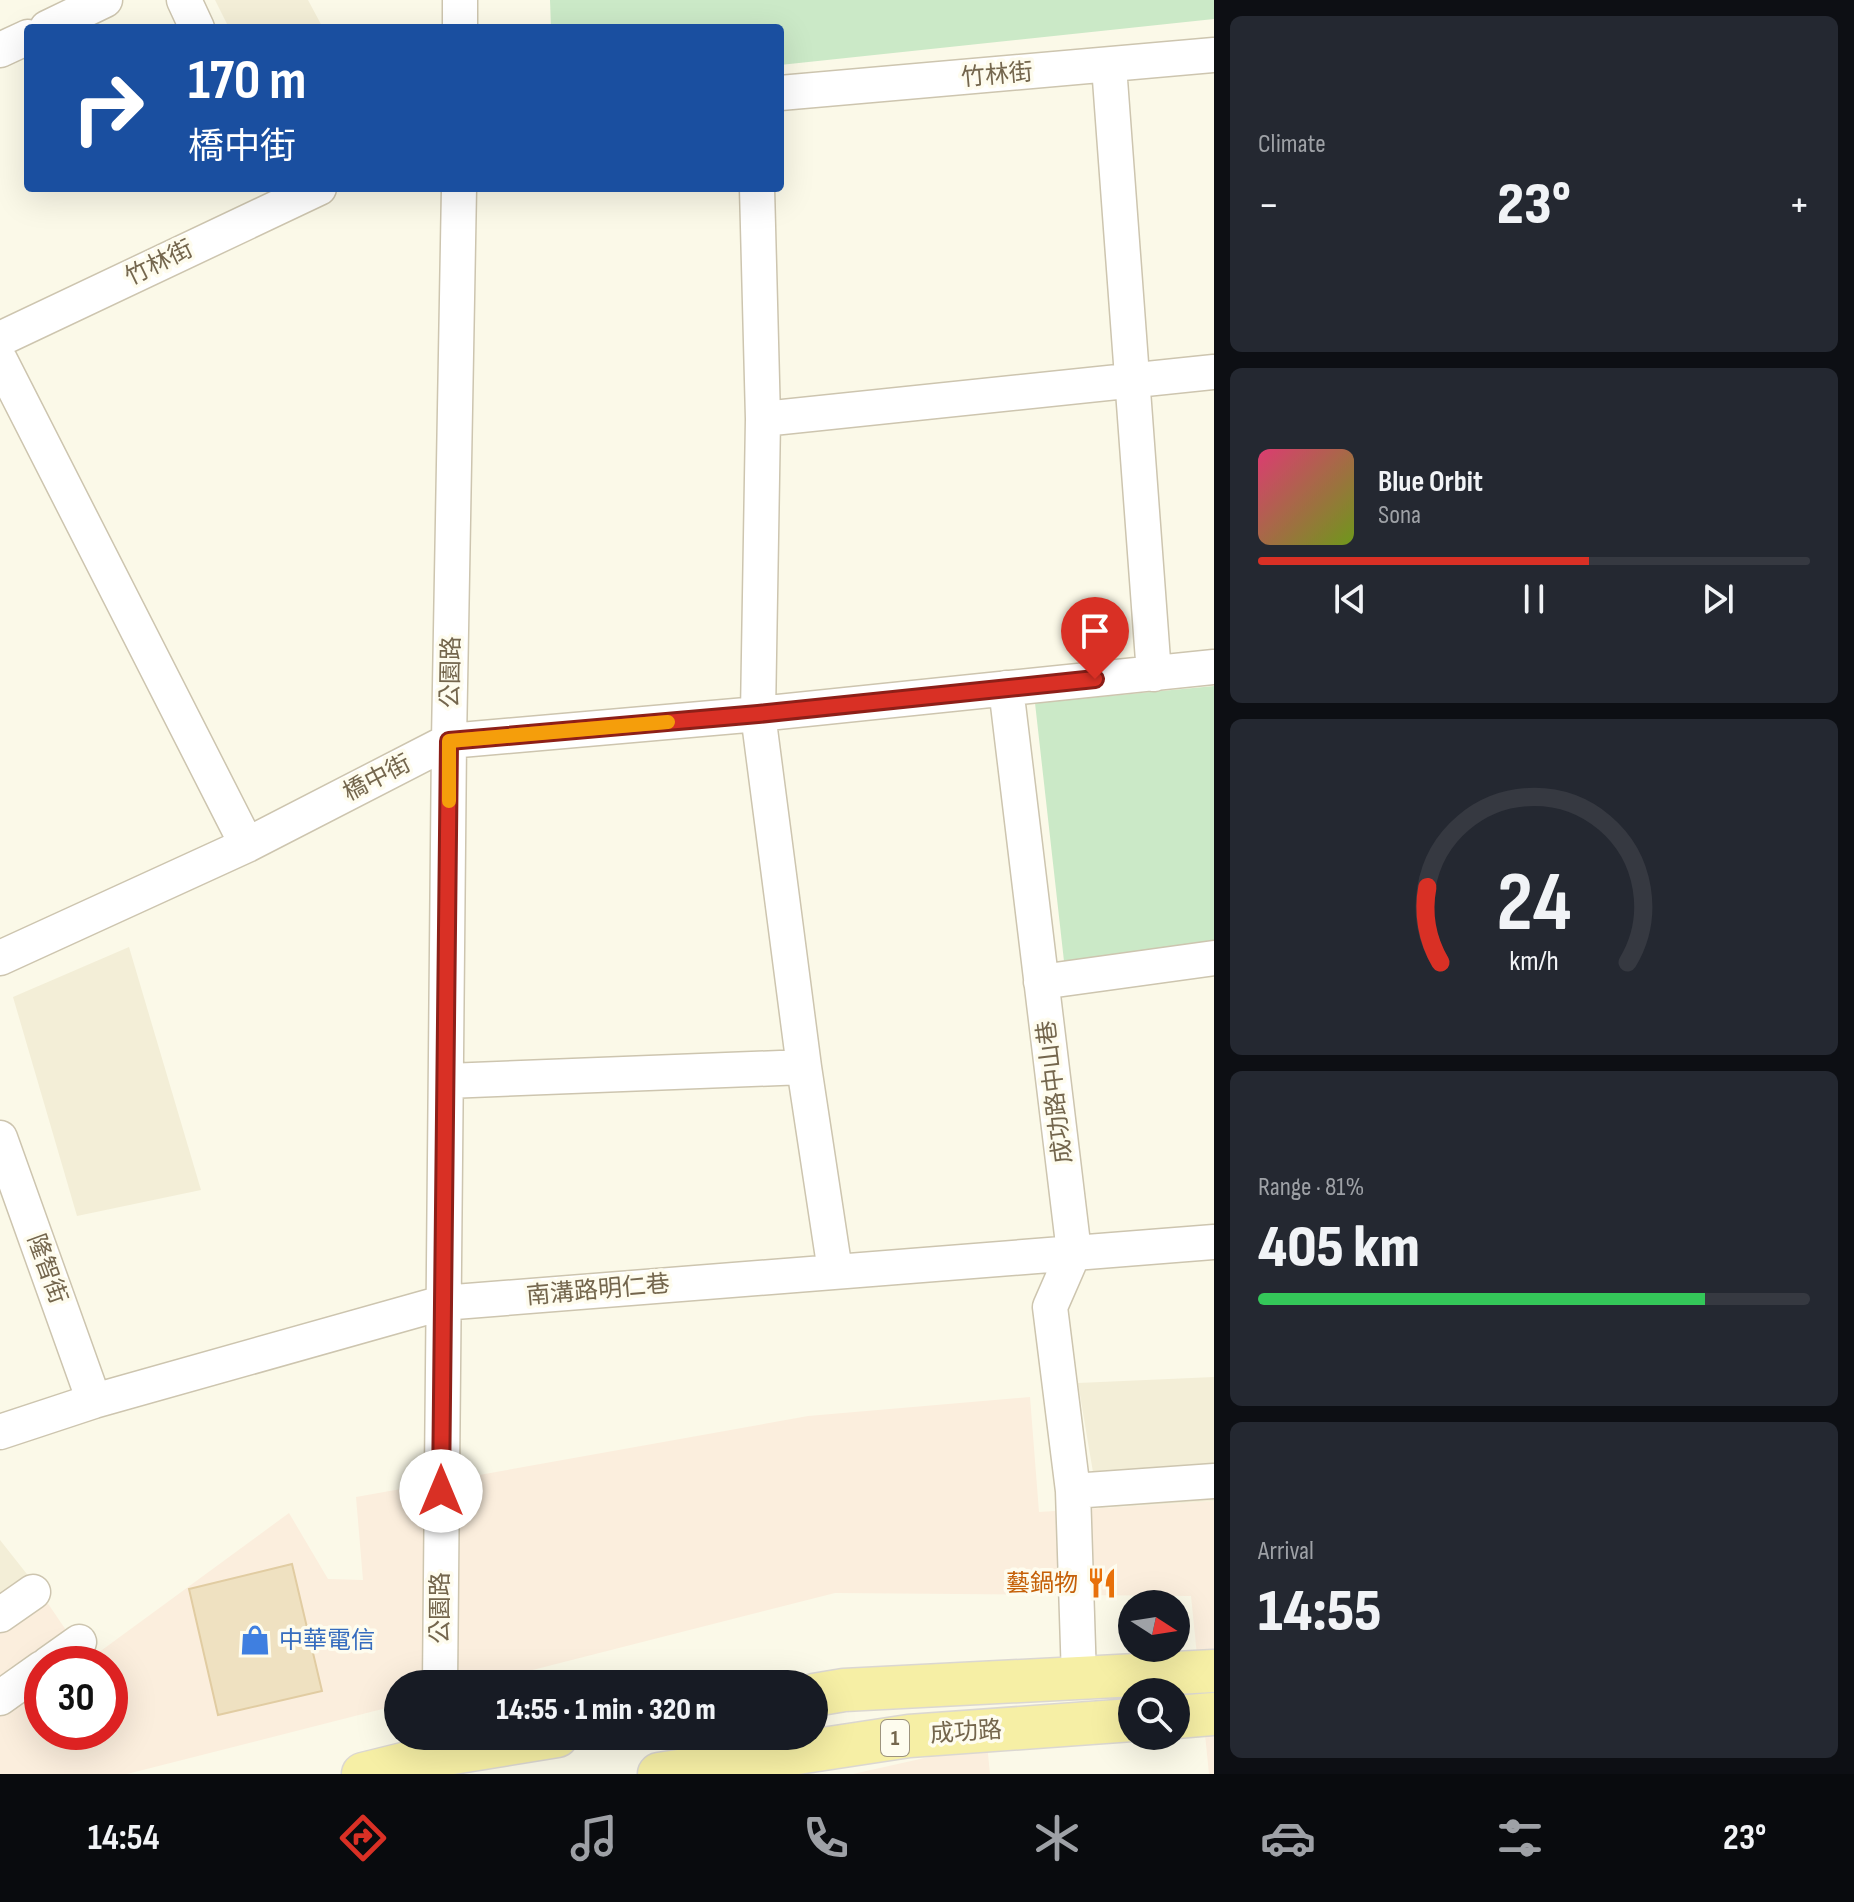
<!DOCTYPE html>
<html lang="en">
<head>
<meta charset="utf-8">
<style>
  :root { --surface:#171b24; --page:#242831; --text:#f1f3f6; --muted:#9ea1a6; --line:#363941; --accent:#d93025 }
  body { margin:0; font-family:"Sofia Sans Condensed","Noto Sans TC",sans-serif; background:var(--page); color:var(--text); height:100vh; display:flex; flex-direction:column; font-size:30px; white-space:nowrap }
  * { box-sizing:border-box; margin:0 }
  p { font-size:26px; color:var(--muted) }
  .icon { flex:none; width:44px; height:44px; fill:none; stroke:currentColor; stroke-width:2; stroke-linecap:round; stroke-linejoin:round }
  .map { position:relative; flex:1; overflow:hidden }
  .drawer { display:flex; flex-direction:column; gap:16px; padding:16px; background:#0d0f14; width:640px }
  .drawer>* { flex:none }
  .top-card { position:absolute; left:24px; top:24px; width:760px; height:168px; border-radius:8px; box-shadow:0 8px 32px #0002; background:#1a4fa0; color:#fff; overflow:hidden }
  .needle { width:52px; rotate:102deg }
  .controls { position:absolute; left:1118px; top:1590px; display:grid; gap:16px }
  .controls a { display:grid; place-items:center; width:72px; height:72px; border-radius:50%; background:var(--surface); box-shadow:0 8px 32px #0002; font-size:40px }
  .speed { position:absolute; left:24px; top:1646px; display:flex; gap:16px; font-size:40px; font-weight:700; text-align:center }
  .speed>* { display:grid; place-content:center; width:104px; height:104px; border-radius:50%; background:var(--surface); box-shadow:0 8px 32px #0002; line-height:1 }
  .speed .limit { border:12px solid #d22; background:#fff; color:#111 }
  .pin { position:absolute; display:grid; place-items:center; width:68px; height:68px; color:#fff; margin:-82px -34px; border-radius:50% 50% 50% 0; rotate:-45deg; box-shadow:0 0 8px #0007 }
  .pin .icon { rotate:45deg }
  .me { position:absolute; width:88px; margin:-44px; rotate:0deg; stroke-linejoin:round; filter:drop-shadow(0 0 6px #0008) }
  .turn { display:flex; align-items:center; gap:28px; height:168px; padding:0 32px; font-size:36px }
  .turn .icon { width:104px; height:104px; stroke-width:2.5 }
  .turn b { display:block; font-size:56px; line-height:68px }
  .big { font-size:60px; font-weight:800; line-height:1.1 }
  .drawer .widget { flex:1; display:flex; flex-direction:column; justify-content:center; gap:12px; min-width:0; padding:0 28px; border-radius:12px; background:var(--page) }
  .drawer .dial { align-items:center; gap:0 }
  .dial svg { height:208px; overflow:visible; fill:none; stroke:var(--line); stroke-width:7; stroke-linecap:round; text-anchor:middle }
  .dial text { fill:var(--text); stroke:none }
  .song { display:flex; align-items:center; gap:24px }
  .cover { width:96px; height:96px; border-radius:12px; background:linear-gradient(135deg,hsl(340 70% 55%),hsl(80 70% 35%)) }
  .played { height:8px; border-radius:4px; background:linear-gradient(90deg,var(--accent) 60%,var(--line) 60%) }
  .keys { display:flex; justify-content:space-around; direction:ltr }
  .heat { display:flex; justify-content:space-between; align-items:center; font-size:44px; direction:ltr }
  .charge { height:12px; border-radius:6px; background:linear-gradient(90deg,#34c759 81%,var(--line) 0) }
  .trip { position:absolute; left:384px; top:1670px; width:444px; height:80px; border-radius:40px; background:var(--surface); box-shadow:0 8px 32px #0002; font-weight:800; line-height:80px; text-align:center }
  .tab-bar { display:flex; height:128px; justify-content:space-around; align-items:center; background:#090b0e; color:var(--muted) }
  .tab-bar .icon { width:56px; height:56px }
  .tab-bar .on { color:var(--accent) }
  .tab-bar b { font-size:36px; color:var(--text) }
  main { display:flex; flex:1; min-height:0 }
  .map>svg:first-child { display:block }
</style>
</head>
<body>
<main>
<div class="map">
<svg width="1214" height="1774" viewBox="0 0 1214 1774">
  <rect width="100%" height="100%" fill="#fbf9e8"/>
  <path fill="#f3eed7" d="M215,0H308L323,28H229Z
    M129,947L201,1190L77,1216L13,997Z
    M1214,1377V1501L1099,1508L1078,1383Z
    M0,1540L34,1583L0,1607Z"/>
  <path fill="#fbeedd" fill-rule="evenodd" d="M1030,1397L1039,1512L1214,1501V1774H1209L1191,1596L835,1593L478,1684H398V1705L127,1774H0V1607L34,1583L87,1661L289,1513L328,1579L363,1580L356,1497L808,1416ZM42,1664H110V1732H42Z
    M987,1744L990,1774H853Z"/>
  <path fill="#cbe9c7" d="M550,0H1214V19L780,65V28H551Z
    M1214,686V948L1065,970L1035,703Z"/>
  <path fill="#efe1c1" stroke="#e1cca2" stroke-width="2" d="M292,1564L322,1691L218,1715L189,1589Z"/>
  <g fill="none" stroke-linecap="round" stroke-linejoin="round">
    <g stroke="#cdc5af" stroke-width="37">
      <path id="minor" d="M184,0L197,28
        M460,0V28
        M47,28L105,0
        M0,50L28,37
        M1109,66L1154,674
        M780,93L1214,55
        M757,188L763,419L758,714L804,1067L835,1271
        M0,339L319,188
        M0,360L247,845
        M763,419L1214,372
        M1006,688L1074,1252L1050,1307L1073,1491L1079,1678
        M0,958L247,845L449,741L758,714L1214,667
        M1041,982L1214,958
        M447,1081L804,1067
        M0,1138L94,1401
        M0,1432L94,1401L442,1303L1214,1242
        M1073,1491L1214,1481
        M0,1615L33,1592
        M48,1664L79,1642
        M440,1684L449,741L459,188
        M0,1698L42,1668"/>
    </g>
    <g stroke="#dbd7d1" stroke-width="45">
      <path id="major" d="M814,1695L844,1690L1214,1671
        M1176,1717L1214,1714
        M363,1774L440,1755L557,1736
        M659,1774L909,1736L1132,1720"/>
    </g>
    <use href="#minor" stroke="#fff" stroke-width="34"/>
    <use href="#major" stroke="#f6efa5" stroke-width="42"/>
  </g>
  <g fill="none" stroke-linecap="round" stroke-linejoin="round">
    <g stroke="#8d1f18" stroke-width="20">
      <path id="route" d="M441,1491L449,741L758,714L1095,679"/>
    </g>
    <use href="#route" stroke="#d93025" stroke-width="14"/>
    <path stroke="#f59e0b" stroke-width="14" d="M449,801V741L668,722"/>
  </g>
  <defs>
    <g id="restaurant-bare" transform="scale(2.4)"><path d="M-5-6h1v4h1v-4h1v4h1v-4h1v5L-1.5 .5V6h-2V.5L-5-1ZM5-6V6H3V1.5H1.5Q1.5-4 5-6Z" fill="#e8710a" stroke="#fefcee" stroke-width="2.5" paint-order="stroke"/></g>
    <g id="shop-bare" transform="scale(2.4)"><path d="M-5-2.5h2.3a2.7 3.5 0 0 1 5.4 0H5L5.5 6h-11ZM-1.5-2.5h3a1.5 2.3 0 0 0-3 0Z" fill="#3f7fe0" stroke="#fefcee" stroke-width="2.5" paint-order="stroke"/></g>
  </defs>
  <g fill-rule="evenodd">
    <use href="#restaurant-bare" x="1102" y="1583"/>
    <use href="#shop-bare" x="255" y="1640"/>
  </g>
  <g text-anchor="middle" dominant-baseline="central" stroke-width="7" stroke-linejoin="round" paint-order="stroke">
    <rect fill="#fefcee" stroke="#9d937d" stroke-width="2" x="881" y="1720" width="28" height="36" rx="6"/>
    <g font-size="22" font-weight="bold" fill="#74664d">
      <text x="895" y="1738">1</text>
    </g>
    <g font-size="24" fill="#74664d" stroke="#fefcee">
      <text transform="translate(997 75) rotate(-5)">竹林街</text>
      <text transform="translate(159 263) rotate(-26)">竹林街</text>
      <text transform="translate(451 672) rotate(-89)">公園路</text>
      <text transform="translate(377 778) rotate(-27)">橋中街</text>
      <text transform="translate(1055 1092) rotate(-97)">成功路中山巷</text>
      <text transform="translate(47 1269) rotate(70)">隆智街</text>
      <text transform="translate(598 1290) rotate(-5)">南溝路明仁巷</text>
      <text transform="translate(440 1608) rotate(-90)">公園路</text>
      <text transform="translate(966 1732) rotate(-4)">成功路</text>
    </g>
    <g font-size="24" fill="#c56008" stroke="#fefcee" text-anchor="end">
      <text x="1078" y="1583">藝鍋物</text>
    </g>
    <g font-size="24" fill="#366cbe" stroke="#fefcee" text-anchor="start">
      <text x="279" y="1640">中華電信</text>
    </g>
  </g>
</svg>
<div class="controls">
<a><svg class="needle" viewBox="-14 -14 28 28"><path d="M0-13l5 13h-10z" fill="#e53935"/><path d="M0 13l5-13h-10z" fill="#9ea1a6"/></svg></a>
<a><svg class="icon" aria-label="search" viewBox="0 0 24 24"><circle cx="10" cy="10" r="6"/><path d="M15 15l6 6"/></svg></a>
</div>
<div class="speed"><div class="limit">30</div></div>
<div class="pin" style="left:1095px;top:679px;background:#d93025"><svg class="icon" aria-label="arrive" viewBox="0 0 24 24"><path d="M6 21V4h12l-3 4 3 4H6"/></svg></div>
<svg class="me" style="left:441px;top:1491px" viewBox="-20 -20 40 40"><circle r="19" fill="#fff"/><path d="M0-13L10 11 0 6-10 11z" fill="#d93025"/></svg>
<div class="trip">14:55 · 1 min · 320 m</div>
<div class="top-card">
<div class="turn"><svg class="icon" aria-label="right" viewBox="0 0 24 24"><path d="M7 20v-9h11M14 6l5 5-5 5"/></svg><div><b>170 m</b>橋中街</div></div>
</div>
</div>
<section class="drawer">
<div class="widget"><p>Climate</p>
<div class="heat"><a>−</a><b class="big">23°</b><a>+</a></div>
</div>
<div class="widget">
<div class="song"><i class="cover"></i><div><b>Blue Orbit</b><p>Sona</p></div></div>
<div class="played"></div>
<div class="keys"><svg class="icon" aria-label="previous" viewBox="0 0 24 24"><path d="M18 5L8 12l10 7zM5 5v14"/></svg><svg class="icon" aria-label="pause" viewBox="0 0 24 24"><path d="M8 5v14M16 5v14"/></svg><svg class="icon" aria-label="next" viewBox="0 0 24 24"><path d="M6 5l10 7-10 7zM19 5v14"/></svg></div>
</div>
<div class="widget dial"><svg viewBox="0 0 100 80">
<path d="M14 69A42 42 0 1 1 86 69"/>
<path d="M14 69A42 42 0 0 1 9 40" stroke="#d93025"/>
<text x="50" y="56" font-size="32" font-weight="700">24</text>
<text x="50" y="72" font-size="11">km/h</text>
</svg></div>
<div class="widget"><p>Range · 81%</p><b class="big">405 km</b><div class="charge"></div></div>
<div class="widget"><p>Arrival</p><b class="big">14:55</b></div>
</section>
</main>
<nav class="tab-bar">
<b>14:54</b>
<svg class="icon on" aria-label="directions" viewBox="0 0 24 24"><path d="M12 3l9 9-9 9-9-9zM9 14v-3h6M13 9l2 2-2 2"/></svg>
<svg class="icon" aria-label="music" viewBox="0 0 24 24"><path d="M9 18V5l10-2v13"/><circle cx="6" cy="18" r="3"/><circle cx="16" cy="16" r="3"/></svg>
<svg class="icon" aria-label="phone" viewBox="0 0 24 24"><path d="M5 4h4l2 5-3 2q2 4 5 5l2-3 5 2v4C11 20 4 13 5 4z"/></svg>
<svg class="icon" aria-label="climate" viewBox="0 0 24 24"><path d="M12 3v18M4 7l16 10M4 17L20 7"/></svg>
<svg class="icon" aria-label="car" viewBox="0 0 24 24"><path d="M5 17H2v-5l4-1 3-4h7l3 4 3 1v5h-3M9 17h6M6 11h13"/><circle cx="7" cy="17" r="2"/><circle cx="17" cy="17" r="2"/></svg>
<svg class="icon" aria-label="filters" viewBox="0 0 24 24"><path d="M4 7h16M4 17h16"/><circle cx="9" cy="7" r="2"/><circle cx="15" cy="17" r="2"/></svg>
<b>23°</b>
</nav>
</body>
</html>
